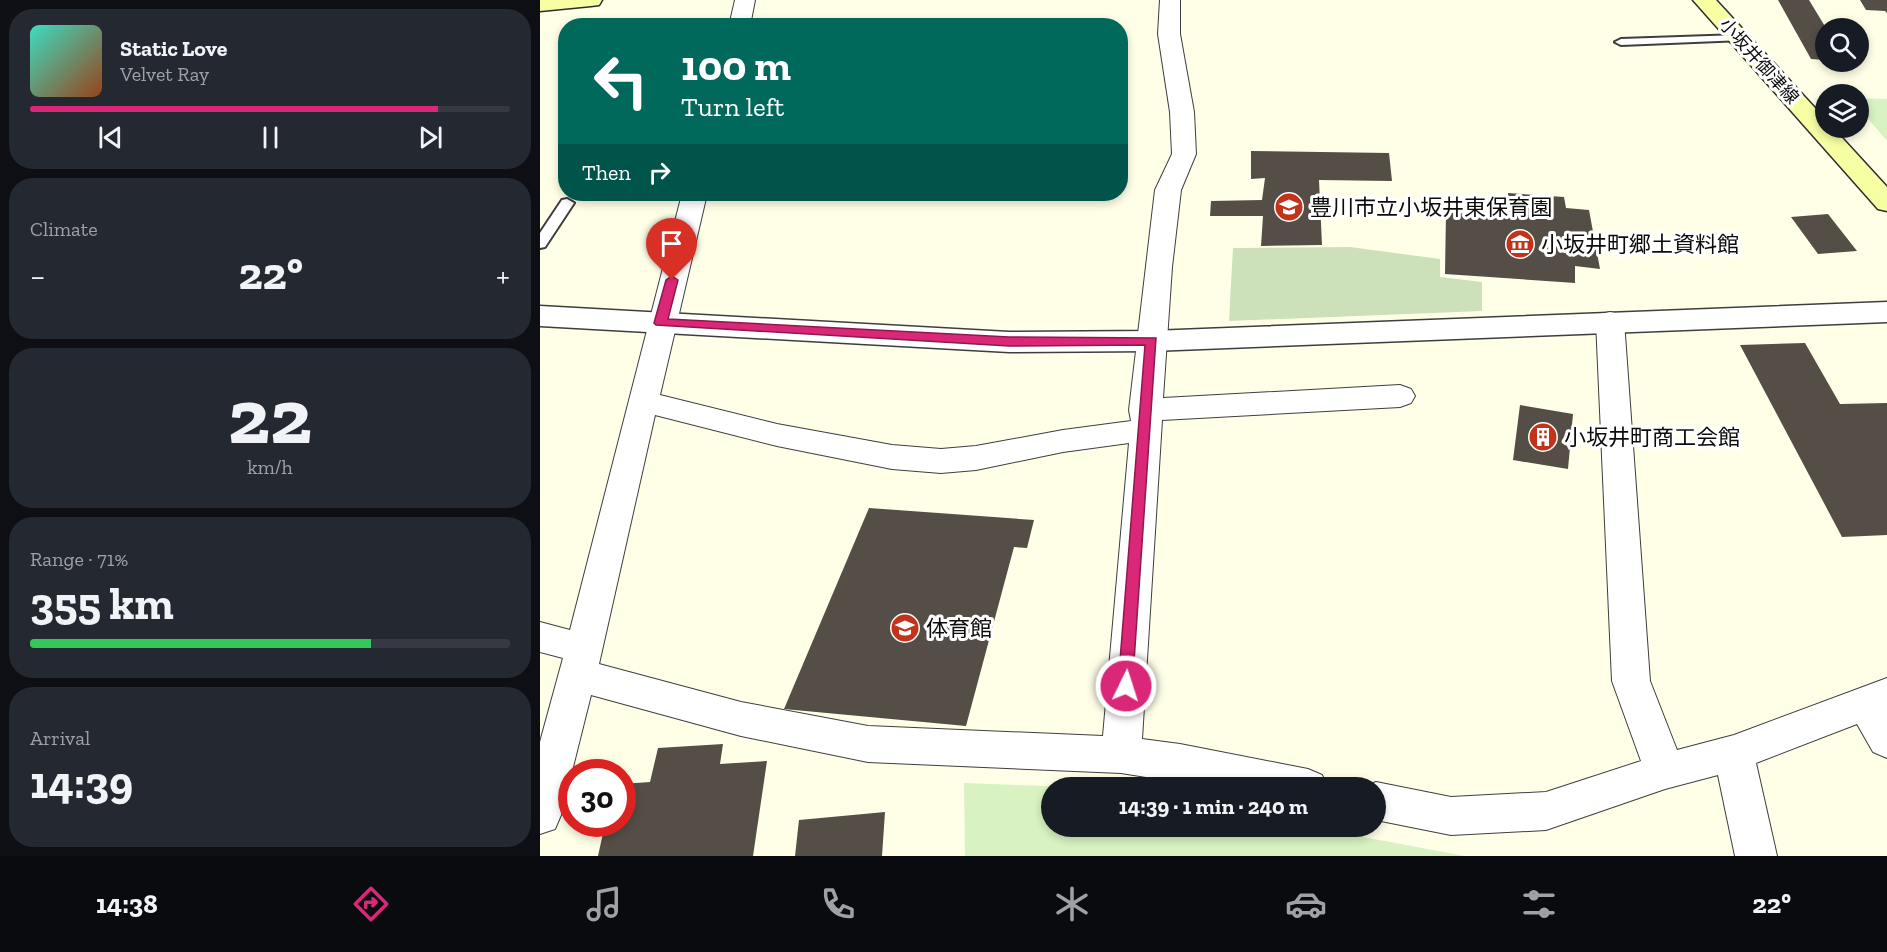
<!DOCTYPE html>
<html lang="en">
<head>
<meta charset="utf-8">
<style>
  :root { --surface:#171b24; --page:#242831; --text:#f1f3f6; --muted:#9ea1a6; --line:#363941; --accent:#db2777 }
  body { margin:0; font-family:"Zilla Slab","Noto Sans JP",serif; background:var(--page); color:var(--text); height:100vh; display:flex; flex-direction:column; font-size:22px; white-space:nowrap }
  * { box-sizing:border-box; margin:0 }
  p { font-size:20px; color:var(--muted) }
  .icon { flex:none; width:33px; height:33px; fill:none; stroke:currentColor; stroke-width:2; stroke-linecap:round; stroke-linejoin:round }
  .map { position:relative; flex:1; overflow:hidden }
  .panel { display:flex; flex-direction:column; gap:9px; padding:9px; background:#0d0f14; width:540px }
  .panel>* { flex:none }
  .guide { position:absolute; left:18px; top:18px; width:570px; height:183px; border-radius:24px; box-shadow:0 3px 9px #0003; background:#00695c; color:#fff; overflow:hidden }
  .fabs { position:absolute; left:1275px; top:18px; display:grid; gap:12px }
  .fabs a { display:grid; place-items:center; width:54px; height:54px; border-radius:50%; background:var(--surface); box-shadow:0 3px 9px #0003; font-size:30px }
  .speed { position:absolute; left:18px; top:759px; display:flex; gap:12px; font-size:30px; font-weight:700; text-align:center }
  .speed>* { display:grid; place-content:center; width:78px; height:78px; border-radius:50%; background:var(--surface); box-shadow:0 3px 9px #0003; line-height:1 }
  .speed .limit { border:9px solid #d22; background:#fff; color:#111 }
  .pin { position:absolute; display:grid; place-items:center; width:51px; height:51px; color:#fff; margin:-62px -26px; border-radius:50% 50% 50% 0; rotate:-45deg; box-shadow:0 0 6px #0007 }
  .pin .icon { rotate:45deg }
  .me { position:absolute; width:66px; margin:-33px; rotate:4deg; stroke-linejoin:round; filter:drop-shadow(0 0 4px #0008) }
  .turn { display:flex; align-items:center; gap:21px; height:126px; padding:0 24px; font-size:27px }
  .turn .icon { width:78px; height:78px; stroke-width:2.5 }
  .turn b { display:block; font-size:42px; line-height:51px }
  .then { display:flex; align-items:center; height:57px; padding:0 24px; background:#0003; gap:12px; font-size:22px }
  .big { font-size:45px; font-weight:700; line-height:1.1 }
  .panel .tile { flex:1; display:flex; flex-direction:column; justify-content:center; gap:9px; min-width:0; padding:0 21px; border-radius:24px; background:var(--page) }
  .panel .dial { align-items:center; gap:0 }
  .dial b { font-size:78px; line-height:1 }
  .song { display:flex; align-items:center; gap:18px }
  .cover { width:72px; height:72px; border-radius:9px; background:linear-gradient(135deg,hsl(170 70% 55%),hsl(20 70% 35%)) }
  .played { height:6px; border-radius:3px; background:linear-gradient(90deg,var(--accent) 85%,var(--line) 85%) }
  .keys { display:flex; justify-content:space-around; direction:ltr }
  .heat { display:flex; justify-content:space-between; align-items:center; font-size:33px; direction:ltr }
  .charge { height:9px; border-radius:4px; background:linear-gradient(90deg,#34c759 71%,var(--line) 0) }
  .trip { position:absolute; left:501px; top:777px; width:345px; height:60px; border-radius:30px; background:var(--surface); box-shadow:0 3px 9px #0003; font-weight:700; line-height:60px; text-align:center }
  .dock { display:flex; height:96px; justify-content:space-around; align-items:center; background:#090b0e; color:var(--muted) }
  .dock .icon { width:42px; height:42px }
  .dock .selected { color:var(--accent) }
  .dock b { font-size:27px; color:var(--text) }
  main { display:flex; flex:1; min-height:0 }
  .map>svg:first-child { display:block }
</style>
</head>
<body>
<main>
<section class="panel">
<div class="tile">
<div class="song"><i class="cover"></i><div><b>Static Love</b><p>Velvet Ray</p></div></div>
<div class="played"></div>
<div class="keys"><svg class="icon" aria-label="previous" viewBox="0 0 24 24"><path d="M18 5L8 12l10 7zM5 5v14"/></svg><svg class="icon" aria-label="pause" viewBox="0 0 24 24"><path d="M8 5v14M16 5v14"/></svg><svg class="icon" aria-label="next" viewBox="0 0 24 24"><path d="M6 5l10 7-10 7zM19 5v14"/></svg></div>
</div>
<div class="tile"><p>Climate</p>
<div class="heat"><a>−</a><b class="big">22°</b><a>+</a></div>
</div>
<div class="tile dial"><b>22</b><p>km/h</p></div>
<div class="tile"><p>Range · 71%</p><b class="big">355 km</b><div class="charge"></div></div>
<div class="tile"><p>Arrival</p><b class="big">14:39</b></div>
</section>
<div class="map">
<svg width="1347" height="856" viewBox="0 0 1347 856">
  <rect width="100%" height="100%" fill="#ffffe8"/>
  <path fill="#cce1b9" d="M810,247L900,259V277L942,282V311L689,321L693,248Z"/>
  <path fill="#d8f2c2" d="M1318,98L1347,99V141L1319,108Z
    M424,783L532,787L512,788V826L770,827L925,856H425Z"/>
  <path fill="#544e46" d="M1238,0H1269L1286,28V60L1271,59Z
    M1320,0H1347V13L1345,11L1326,10Z
    M711,151L849,153L852,181L779,180L782,245L721,246L723,216H670L671,201L722,200L725,178L711,179Z
    M968,193L1024,197L1026,208L1049,210L1060,269L1035,266V283L905,274L906,212L970,218Z
    M1288,214L1317,251L1278,254L1251,217Z
    M1265,343L1300,404L1347,403V535L1302,537L1200,345Z
    M980,405L1033,414L1028,469L973,460Z
    M329,508L494,520L487,548L474,547L426,726L244,709Z
    M183,744L180,764L227,761L213,856H58L65,824H82V784L110,782L118,748Z
    M345,812L342,856H255L259,820Z"/>
  <g fill="none" stroke-linecap="round" stroke-linejoin="round">
    <g stroke="#3e3e3e" stroke-width="4">
      <path id="service" d="M1199,35L1203,36V40L1081,45L1075,42L1081,39Z
        M27,199L34,203L5,247L0,248V233L22,200Z"/>
    </g>
    <g stroke="#3e3e3e" stroke-width="2">
      <path id="minor" d="M195,0H215L210,26H189Z
        M620,0H640V34L654,112L656,154L641,190L632,267L623,398L860,385L871,389L875,396L871,403L860,407L622,420L602,739L640,744L768,769L782,775L788,788H675L581,773L328,762L201,736L51,695L21,815L15,829L0,834V742L23,658L0,652V622L30,630L142,194H167L120,395L237,424L352,445L401,449L436,446L523,430L591,421L589,410L615,190L632,154L630,112L618,34ZM115,415L237,446L352,469L401,473L436,470L523,452L589,443L563,736L328,726L201,702L59,664Z
        M1070,312L1080,314L1084,321L1110,681L1137,750L1194,735L1347,678V758L1333,752L1317,724L1216,763L1237,856H1195L1178,775L1125,789L1006,830L911,835L836,820V788H821L836,782L911,797L1006,792L1101,761L1072,681L1056,321L1060,314Z"/>
    </g>
    <g stroke="#3e3e3e" stroke-width="3">
      <path id="tertiary" d="M1347,302V322L612,351L469,352L0,326V306L469,332L612,331Z"/>
    </g>
    <g stroke="#2d2d2d" stroke-width="3">
      <path id="secondary" d="M0,0H62L59,5L51,6L0,11Z
        M1153,0H1176L1286,120V128H1293L1347,187V211L1338,209Z"/>
    </g>
    <use href="#service" fill="#fff" fill-rule="evenodd"/>
    <use href="#minor" fill="#fff" fill-rule="evenodd"/>
    <use href="#tertiary" fill="#fff" fill-rule="evenodd"/>
    <use href="#secondary" fill="#f8ffa3" fill-rule="evenodd"/>
  </g>
  <path fill="#db2777" stroke="#8e194d" stroke-width="1.5" d="M132,276L138,280L128,319L469,337L616,338L592,691H580L578,686L605,345L469,346L116,325L114,323L126,280Z"/>
  <defs>
    <g id="school-disc" transform="scale(1.5)"><circle r="9.5" fill="#c2331b" stroke="#fff"/><path d="M0-5L7-2L0 1L-7-2ZM-4 1L0 2.5L4 1V4Q0 6-4 4Z" fill="#fff"/></g>
    <g id="museum-disc" transform="scale(1.5)"><circle r="9.5" fill="#c2331b" stroke="#fff"/><path d="M0-6L6-3V-2H-6V-3ZM-5-1h2V3h-2ZM-1-1h2V3h-2ZM3-1h2V3H3ZM-6 4H6V6H-6Z" fill="#fff"/></g>
    <g id="building-disc" transform="scale(1.5)"><circle r="9.5" fill="#c2331b" stroke="#fff"/><path d="M-4-6H4V6H1V3H-1V6H-4ZM-2.5-4.3h1.7v1.8h-1.7ZM.8-4.3h1.7v1.8H.8ZM-2.5-1h1.7V.8h-1.7ZM.8-1h1.7V.8H.8Z" fill="#fff"/></g>
  </defs>
  <g fill-rule="evenodd">
    <use href="#school-disc" x="749" y="207"/>
    <use href="#museum-disc" x="980" y="244"/>
    <use href="#building-disc" x="1003" y="437"/>
    <use href="#school-disc" x="365" y="628"/>
  </g>
  <g text-anchor="middle" dominant-baseline="central" stroke-width="6" stroke-linejoin="round" paint-order="stroke">
    <g font-size="18" fill="#0b0b0b" stroke="#fff">
      <text transform="translate(1219 61) rotate(48)">小坂井御津線</text>
    </g>
    <g font-size="22" fill="#0b0b0b" stroke="#fff" text-anchor="start">
      <text x="770" y="207">豊川市立小坂井東保育園</text>
      <text x="1001" y="244">小坂井町郷土資料館</text>
      <text x="1024" y="437">小坂井町商工会館</text>
      <text x="386" y="628">体育館</text>
    </g>
  </g>
</svg>
<div class="fabs">
<a><svg class="icon" aria-label="search" viewBox="0 0 24 24"><circle cx="10" cy="10" r="6"/><path d="M15 15l6 6"/></svg></a>
<a><svg class="icon" aria-label="layers" viewBox="0 0 24 24"><path d="M12 4l9 5-9 5-9-5zM3 14l9 5 9-5"/></svg></a>
</div>
<div class="speed"><div class="limit">30</div></div>
<div class="pin" style="left:132px;top:280px;background:#d93025"><svg class="icon" aria-label="arrive" viewBox="0 0 24 24"><path d="M6 21V4h12l-3 4 3 4H6"/></svg></div>
<svg class="me" style="left:586px;top:686px" viewBox="-20 -20 40 40"><circle r="17" fill="#db2777" stroke="#fff" stroke-width="3"/><path d="M0-11L8 9 0 5-8 9z" fill="#fff"/></svg>
<div class="trip">14:39 · 1 min · 240 m</div>
<div class="guide">
<div class="turn"><svg class="icon" aria-label="left" viewBox="0 0 24 24"><path d="M17 20v-9H6M10 6l-5 5 5 5"/></svg><div><b>100 m</b>Turn left</div></div>
<div class="then">Then<svg class="icon" aria-label="right" viewBox="0 0 24 24"><path d="M7 20v-9h11M14 6l5 5-5 5"/></svg></div>
</div>
</div>
</main>
<nav class="dock">
<b>14:38</b>
<svg class="icon selected" aria-label="directions" viewBox="0 0 24 24"><path d="M12 3l9 9-9 9-9-9zM9 14v-3h6M13 9l2 2-2 2"/></svg>
<svg class="icon" aria-label="music" viewBox="0 0 24 24"><path d="M9 18V5l10-2v13"/><circle cx="6" cy="18" r="3"/><circle cx="16" cy="16" r="3"/></svg>
<svg class="icon" aria-label="phone" viewBox="0 0 24 24"><path d="M5 4h4l2 5-3 2q2 4 5 5l2-3 5 2v4C11 20 4 13 5 4z"/></svg>
<svg class="icon" aria-label="climate" viewBox="0 0 24 24"><path d="M12 3v18M4 7l16 10M4 17L20 7"/></svg>
<svg class="icon" aria-label="car" viewBox="0 0 24 24"><path d="M5 17H2v-5l4-1 3-4h7l3 4 3 1v5h-3M9 17h6M6 11h13"/><circle cx="7" cy="17" r="2"/><circle cx="17" cy="17" r="2"/></svg>
<svg class="icon" aria-label="filters" viewBox="0 0 24 24"><path d="M4 7h16M4 17h16"/><circle cx="9" cy="7" r="2"/><circle cx="15" cy="17" r="2"/></svg>
<b>22°</b>
</nav>
</body>
</html>
